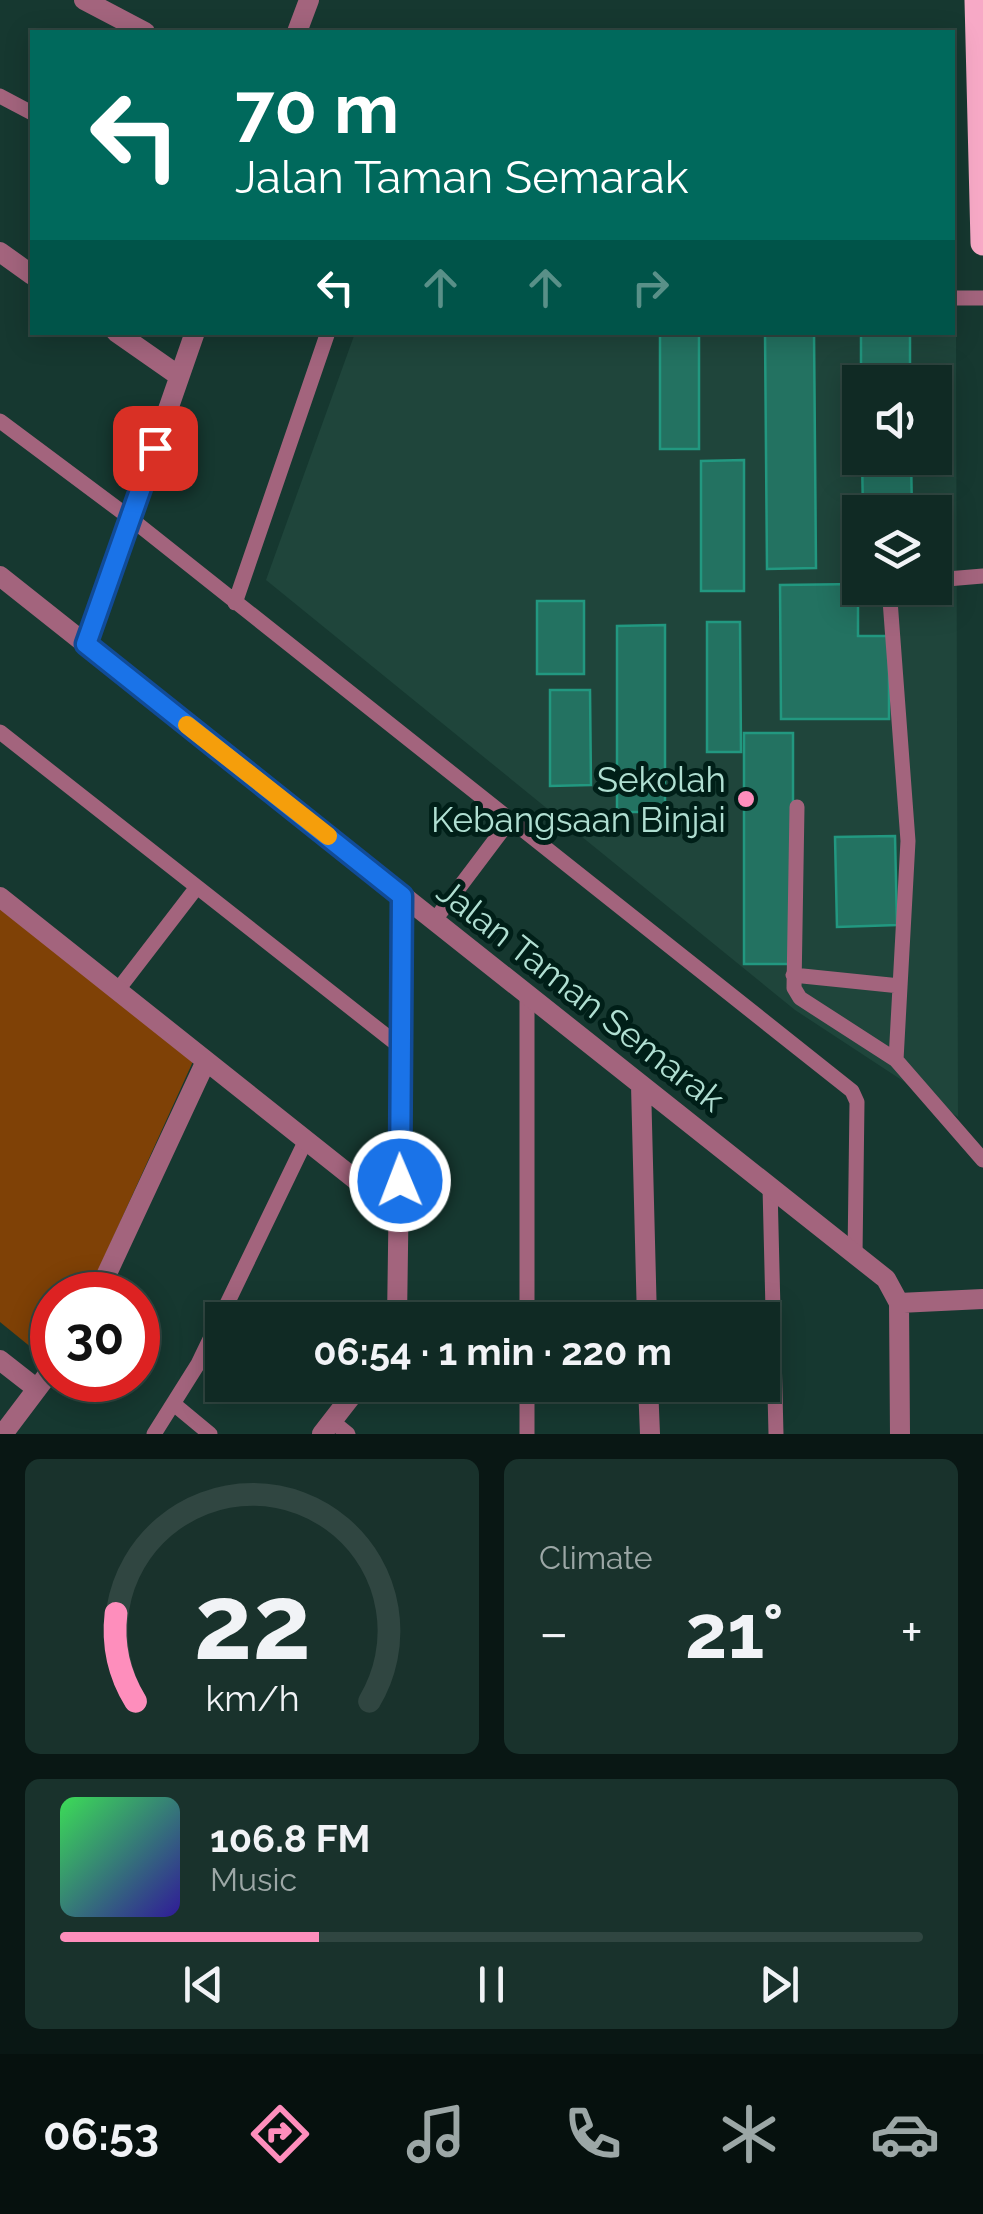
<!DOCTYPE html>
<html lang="en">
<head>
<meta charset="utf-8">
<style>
  :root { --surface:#102a24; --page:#19322c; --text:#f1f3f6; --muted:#9ca7a6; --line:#304641; --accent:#fe8ebc }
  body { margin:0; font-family:Raleway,sans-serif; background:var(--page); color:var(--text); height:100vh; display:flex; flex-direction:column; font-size:38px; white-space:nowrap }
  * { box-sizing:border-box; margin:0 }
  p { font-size:32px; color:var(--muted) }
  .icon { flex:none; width:55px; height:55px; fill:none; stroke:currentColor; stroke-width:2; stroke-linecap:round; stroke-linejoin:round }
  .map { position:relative; height:1434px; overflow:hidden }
  .panel { display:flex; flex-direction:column; gap:25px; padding:25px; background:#091714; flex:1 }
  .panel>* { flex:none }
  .banner { position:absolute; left:30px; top:30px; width:925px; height:305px; border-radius:0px; box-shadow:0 5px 25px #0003,0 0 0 2px var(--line); background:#00695c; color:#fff; overflow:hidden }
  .controls { position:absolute; left:842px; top:365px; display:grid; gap:20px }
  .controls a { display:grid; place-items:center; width:110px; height:110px; border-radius:0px; background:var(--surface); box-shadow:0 5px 25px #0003,0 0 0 2px var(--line); font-size:50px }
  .speed { position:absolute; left:30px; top:1272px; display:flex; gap:20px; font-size:50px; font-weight:700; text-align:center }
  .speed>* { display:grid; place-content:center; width:130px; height:130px; border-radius:50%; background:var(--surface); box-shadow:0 5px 25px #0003,0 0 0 2px var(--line); line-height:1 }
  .speed .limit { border:15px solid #d22; background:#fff; color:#111 }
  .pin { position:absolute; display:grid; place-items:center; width:85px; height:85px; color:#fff; margin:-42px; border-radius:20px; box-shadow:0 5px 15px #0006 }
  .me { position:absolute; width:110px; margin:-55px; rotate:359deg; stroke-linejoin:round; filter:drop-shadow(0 0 8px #0008) }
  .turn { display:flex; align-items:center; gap:35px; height:210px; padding:0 40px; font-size:45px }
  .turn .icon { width:130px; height:130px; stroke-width:2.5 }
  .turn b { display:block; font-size:70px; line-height:85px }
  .lanes { display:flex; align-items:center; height:95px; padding:0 40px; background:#0003; justify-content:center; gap:50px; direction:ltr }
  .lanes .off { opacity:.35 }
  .big { font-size:75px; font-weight:700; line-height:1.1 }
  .panel .tile { flex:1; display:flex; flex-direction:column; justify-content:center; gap:15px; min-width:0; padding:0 35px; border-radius:15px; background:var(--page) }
  .panel .dial { align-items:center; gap:0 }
  .dial svg { height:260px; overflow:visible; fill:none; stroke:var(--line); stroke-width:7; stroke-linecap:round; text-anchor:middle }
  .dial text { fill:var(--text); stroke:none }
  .song { display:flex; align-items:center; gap:30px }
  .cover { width:120px; height:120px; border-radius:15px; background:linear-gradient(135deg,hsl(130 70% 55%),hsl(250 70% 35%)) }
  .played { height:10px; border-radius:5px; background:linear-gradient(90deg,var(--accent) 30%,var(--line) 30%) }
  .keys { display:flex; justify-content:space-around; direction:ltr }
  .heat { display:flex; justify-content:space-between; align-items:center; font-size:55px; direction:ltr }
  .panel .tiles { flex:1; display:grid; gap:25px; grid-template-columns:1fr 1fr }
  .tile:last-child { grid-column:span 2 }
  .trip { position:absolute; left:205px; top:1302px; width:575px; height:100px; border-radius:0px; background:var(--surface); box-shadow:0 5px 25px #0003,0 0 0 2px var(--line); font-weight:700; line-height:100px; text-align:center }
  .tab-bar { display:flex; height:160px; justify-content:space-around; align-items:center; background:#06110e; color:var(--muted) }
  .tab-bar .icon { width:70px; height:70px }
  .tab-bar .current { color:var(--accent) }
  .tab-bar b { font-size:45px; color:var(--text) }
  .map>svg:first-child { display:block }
</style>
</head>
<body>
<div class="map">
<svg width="983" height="1434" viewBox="0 0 983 1434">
  <rect width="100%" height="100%" fill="#163830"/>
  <path fill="#1f453b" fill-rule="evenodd" d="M953,312L956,313L958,1117L795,1010L266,580L355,333L952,332ZM860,382H935V458H860ZM860,512H935V588H860Z"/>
  <path fill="#7f4106" d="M0,904L195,1057L87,1295H52V1352L43,1357L0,1322Z"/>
  <path fill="#237261" stroke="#229880" stroke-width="2.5" d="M660,332H699V449H660Z
    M765,332H814L816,568L767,569Z
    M861,332H910V382H861Z
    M862,458H911L912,512H863Z
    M744,460V591H701V461Z
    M858,584V636H889V719H781L780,585Z
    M537,601H584V674H537Z
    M707,622H740L741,752H707Z
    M665,625V812H617V626Z
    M550,690H590L591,785L550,786Z
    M744,733H793V964H744Z
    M895,836L897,925L837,927L835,837Z"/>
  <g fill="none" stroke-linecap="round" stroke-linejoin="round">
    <path stroke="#a3647d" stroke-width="15" d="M0,96L32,113
      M952,298H983
      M0,421L130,518L852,1091L857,1102L855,1255
      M935,580L983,576
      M895,588L890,600L908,841L896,1060
      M235,603L328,332
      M0,732L398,1045
      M797,807L794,988L800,998L896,1060L983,1160
      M434,921L510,820
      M793,975L900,986
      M117,991L197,887
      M527,994V1320
      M770,1187L776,1434
      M527,1385V1434
      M175,1405L210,1434
      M332,1421L348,1434
      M154,1434L198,1364L306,1140"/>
    <path stroke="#a3647d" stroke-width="20" d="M84,0L145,32
      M297,32L309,0
      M0,252L32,275
      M116,332L179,376
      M0,576L886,1279L899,1303L900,1434
      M86,645L195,332
      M0,897L400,1215
      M641,1085L647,1320
      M97,1295L206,1061
      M899,1303L983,1299
      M397,1320L403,896
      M0,1360L37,1389
      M648,1385L650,1434
      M3,1434L52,1369
      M322,1434L360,1385"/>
    <path stroke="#f7a9c6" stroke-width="25" d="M977,0L983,243"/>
  </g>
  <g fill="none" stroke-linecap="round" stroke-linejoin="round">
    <g stroke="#114b97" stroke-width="25">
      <path id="route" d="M155,448L86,644L402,896L400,1181"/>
    </g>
    <use href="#route" stroke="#1a73e8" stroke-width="18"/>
    <path stroke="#f59e0b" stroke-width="18" d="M187,725L328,836"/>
  </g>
  <circle fill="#fe8ebc" stroke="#001f18" stroke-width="4" cx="746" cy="799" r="10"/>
  <g text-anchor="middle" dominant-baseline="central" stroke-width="10" stroke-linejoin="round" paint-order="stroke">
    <g font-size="35" fill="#b0dfd2" stroke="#001f18" text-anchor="end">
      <text x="726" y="779">Sekolah<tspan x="726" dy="40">Kebangsaan Binjai</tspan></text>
    </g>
    <g font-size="35" fill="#b0dfd2" stroke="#001f18">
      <text transform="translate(581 995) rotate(38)">Jalan Taman Semarak</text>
    </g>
  </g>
</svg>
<div class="controls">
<a><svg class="icon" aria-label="sound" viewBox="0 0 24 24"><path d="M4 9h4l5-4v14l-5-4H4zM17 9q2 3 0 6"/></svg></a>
<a><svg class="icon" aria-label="layers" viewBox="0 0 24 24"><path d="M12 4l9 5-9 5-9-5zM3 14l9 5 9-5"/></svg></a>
</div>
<div class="speed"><div class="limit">30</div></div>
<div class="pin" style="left:155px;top:448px;background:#d93025"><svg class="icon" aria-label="arrive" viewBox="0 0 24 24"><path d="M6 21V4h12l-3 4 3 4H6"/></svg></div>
<svg class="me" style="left:400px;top:1181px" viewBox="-20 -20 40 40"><circle r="17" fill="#1a73e8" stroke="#fff" stroke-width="3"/><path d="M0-11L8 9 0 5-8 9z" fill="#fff"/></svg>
<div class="trip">06:54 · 1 min · 220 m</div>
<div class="banner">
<div class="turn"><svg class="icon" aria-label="left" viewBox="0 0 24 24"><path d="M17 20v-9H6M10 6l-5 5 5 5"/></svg><div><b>70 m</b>Jalan Taman Semarak</div></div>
<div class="lanes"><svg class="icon" aria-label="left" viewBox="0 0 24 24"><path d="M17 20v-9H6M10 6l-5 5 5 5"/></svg><svg class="icon off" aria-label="ahead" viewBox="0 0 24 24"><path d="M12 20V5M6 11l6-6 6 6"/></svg><svg class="icon off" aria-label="ahead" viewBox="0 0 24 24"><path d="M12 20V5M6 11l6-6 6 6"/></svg><svg class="icon off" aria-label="right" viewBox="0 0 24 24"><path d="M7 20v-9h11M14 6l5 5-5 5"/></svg></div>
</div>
</div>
<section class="panel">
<div class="tiles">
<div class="tile dial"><svg viewBox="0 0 100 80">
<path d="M14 69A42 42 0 1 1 86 69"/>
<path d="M14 69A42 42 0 0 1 8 42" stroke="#fe8ebc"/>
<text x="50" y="56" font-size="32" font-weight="700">22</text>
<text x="50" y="72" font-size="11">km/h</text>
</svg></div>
<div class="tile"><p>Climate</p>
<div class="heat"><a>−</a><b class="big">21°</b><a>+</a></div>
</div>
<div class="tile">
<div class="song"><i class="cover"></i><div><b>106.8 FM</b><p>Music</p></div></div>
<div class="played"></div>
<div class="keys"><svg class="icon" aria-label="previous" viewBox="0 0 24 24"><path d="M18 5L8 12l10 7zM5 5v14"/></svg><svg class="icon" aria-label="pause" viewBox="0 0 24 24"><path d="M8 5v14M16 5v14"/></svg><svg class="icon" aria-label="next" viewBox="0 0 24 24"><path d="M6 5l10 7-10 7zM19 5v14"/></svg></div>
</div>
</div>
</section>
<nav class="tab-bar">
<b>06:53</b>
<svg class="icon current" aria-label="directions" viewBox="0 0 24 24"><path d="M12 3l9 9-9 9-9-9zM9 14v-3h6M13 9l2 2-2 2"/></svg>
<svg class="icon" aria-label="music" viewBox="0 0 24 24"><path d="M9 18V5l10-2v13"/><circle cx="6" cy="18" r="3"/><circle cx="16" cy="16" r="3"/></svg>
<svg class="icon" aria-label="phone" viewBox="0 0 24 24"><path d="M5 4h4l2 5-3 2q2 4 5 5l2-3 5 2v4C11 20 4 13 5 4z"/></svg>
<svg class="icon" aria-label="climate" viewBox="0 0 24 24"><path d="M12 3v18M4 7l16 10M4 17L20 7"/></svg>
<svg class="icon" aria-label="car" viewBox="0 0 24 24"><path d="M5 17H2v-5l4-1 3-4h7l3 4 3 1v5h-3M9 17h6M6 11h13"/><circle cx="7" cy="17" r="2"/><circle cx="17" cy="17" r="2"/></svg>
</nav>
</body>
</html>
